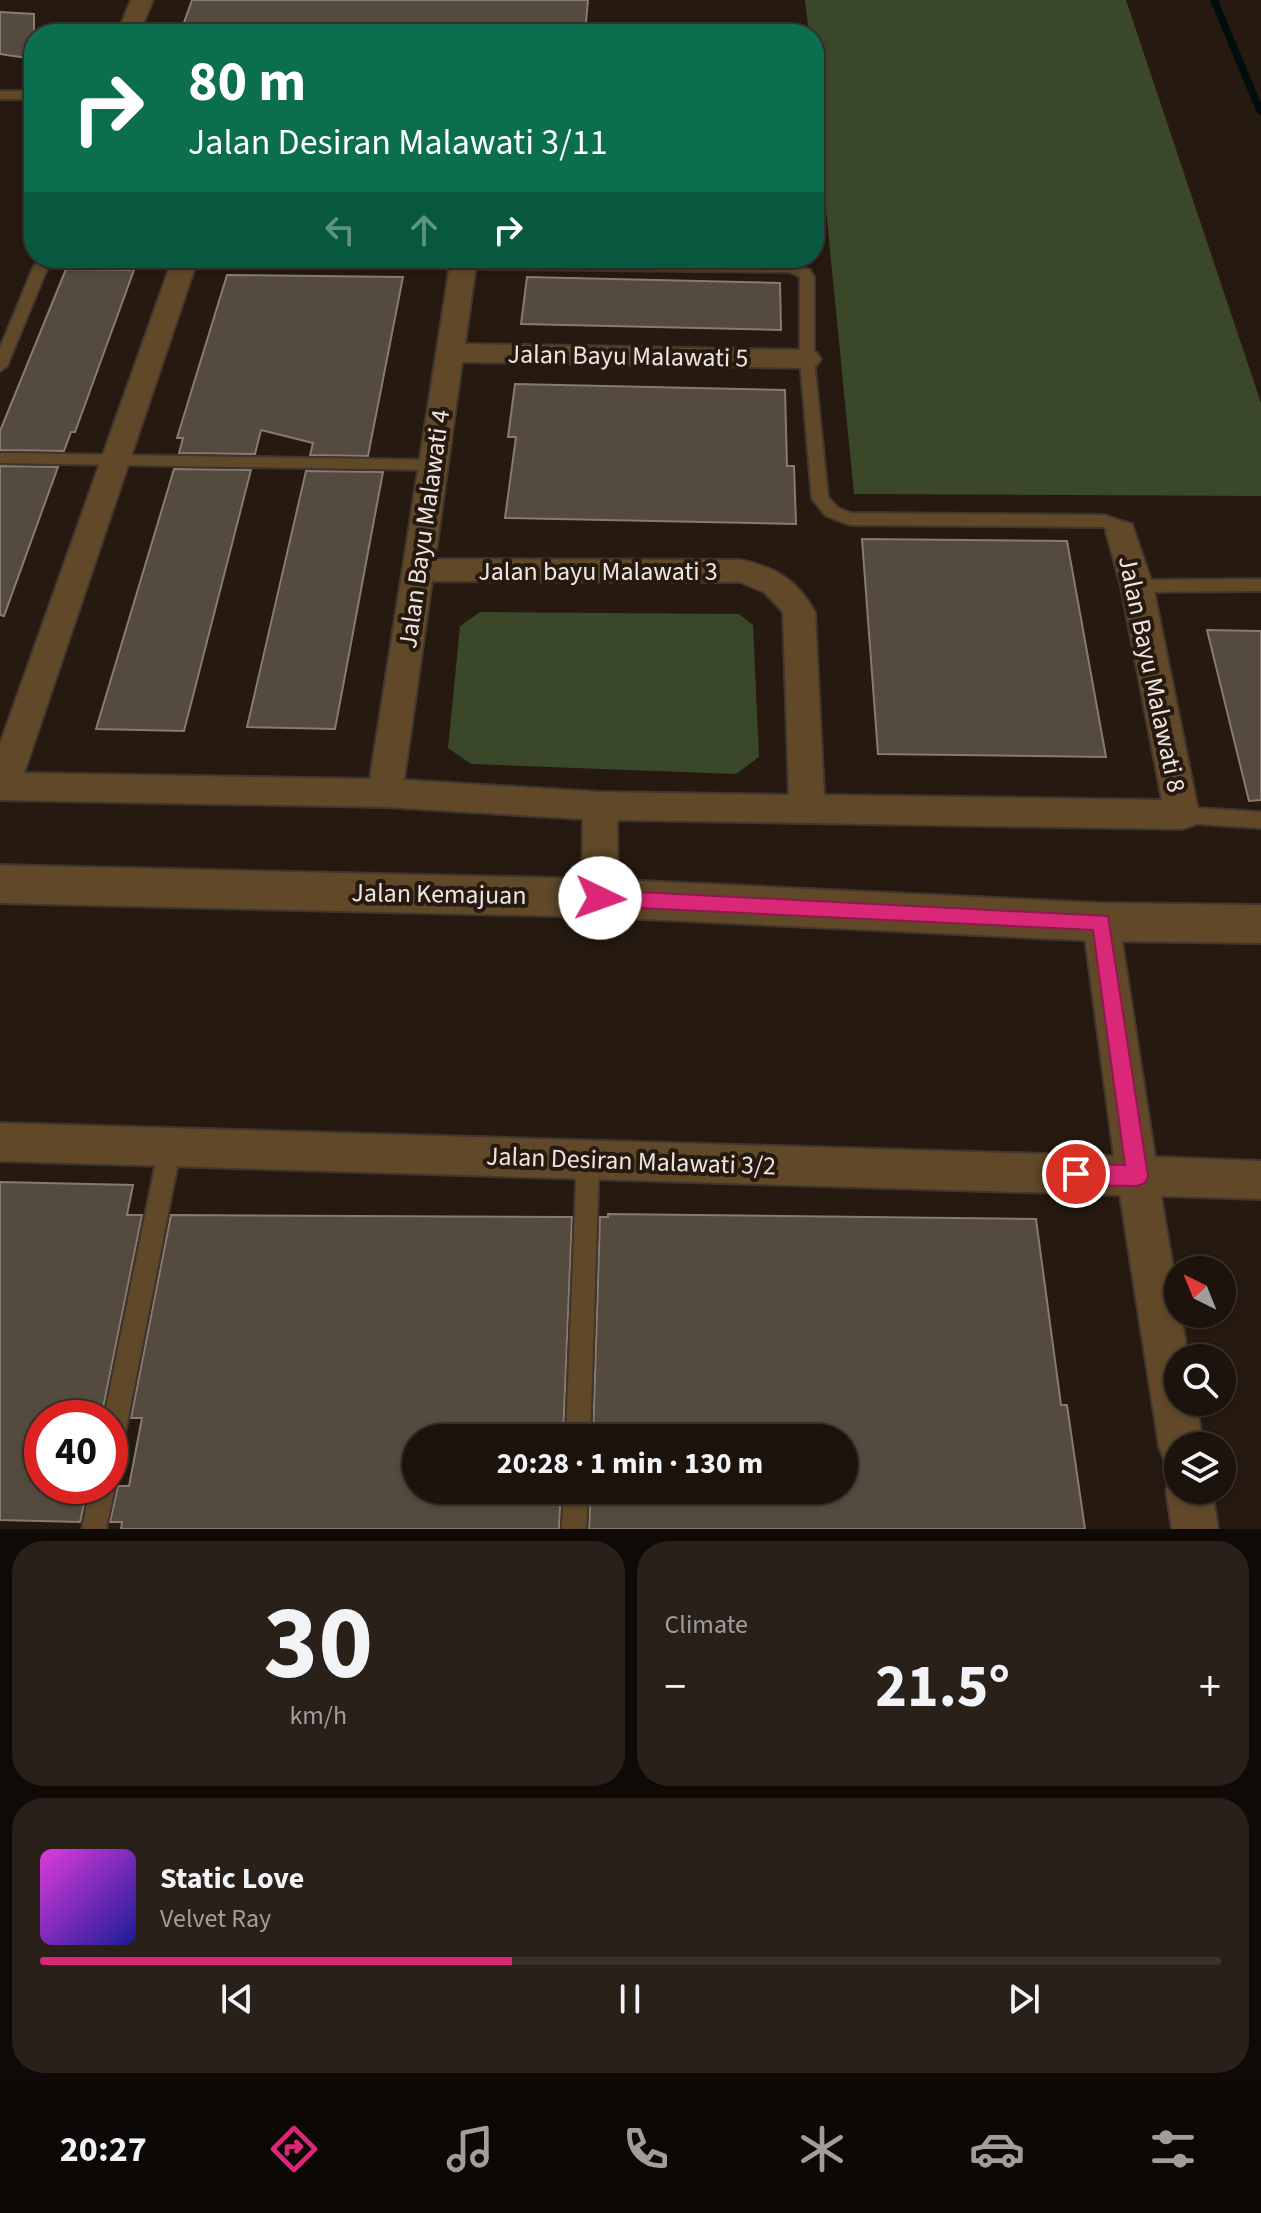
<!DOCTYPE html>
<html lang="en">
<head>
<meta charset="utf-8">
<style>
  :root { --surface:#1c130c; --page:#29201a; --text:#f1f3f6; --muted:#a09e9d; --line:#3a322d; --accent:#db2777 }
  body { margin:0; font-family:"Source Sans 3",sans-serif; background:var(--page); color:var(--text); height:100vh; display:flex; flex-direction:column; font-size:30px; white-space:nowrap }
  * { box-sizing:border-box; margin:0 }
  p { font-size:26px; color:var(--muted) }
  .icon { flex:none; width:44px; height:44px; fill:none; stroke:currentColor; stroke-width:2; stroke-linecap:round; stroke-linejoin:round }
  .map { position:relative; height:1529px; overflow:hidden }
  .side { display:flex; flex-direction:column; gap:12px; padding:12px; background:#0f0a07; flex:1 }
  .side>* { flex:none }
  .hud { position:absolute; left:24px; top:24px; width:800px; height:244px; border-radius:32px; box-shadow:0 2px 6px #0004,0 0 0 2px var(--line); background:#0b6e4f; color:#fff; overflow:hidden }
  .needle { width:52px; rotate:317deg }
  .tools { position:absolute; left:1164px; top:1256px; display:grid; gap:16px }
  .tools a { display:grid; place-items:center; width:72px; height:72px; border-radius:50%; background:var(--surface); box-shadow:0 2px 6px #0004,0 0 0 2px var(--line); font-size:40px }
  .speed { position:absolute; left:24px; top:1400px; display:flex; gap:16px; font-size:40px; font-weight:700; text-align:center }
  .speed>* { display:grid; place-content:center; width:104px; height:104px; border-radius:50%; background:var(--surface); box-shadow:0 2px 6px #0004,0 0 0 2px var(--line); line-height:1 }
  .speed .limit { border:12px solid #d22; background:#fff; color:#111 }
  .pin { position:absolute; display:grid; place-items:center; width:68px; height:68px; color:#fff; margin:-34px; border:4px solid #fff; border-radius:50%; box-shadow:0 2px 8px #0007 }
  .me { position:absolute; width:88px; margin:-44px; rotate:93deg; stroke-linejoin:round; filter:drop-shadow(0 0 6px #0008) }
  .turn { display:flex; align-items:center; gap:28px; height:168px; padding:0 32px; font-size:36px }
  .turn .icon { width:104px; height:104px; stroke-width:2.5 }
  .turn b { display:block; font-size:56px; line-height:68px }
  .lanes { display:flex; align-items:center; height:76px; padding:0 32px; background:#0003; justify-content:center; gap:40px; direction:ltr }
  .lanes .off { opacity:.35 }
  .big { font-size:60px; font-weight:700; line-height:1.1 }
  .side .tile { flex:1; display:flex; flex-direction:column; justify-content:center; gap:12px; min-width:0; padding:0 28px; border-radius:32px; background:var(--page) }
  .side .dial { align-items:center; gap:0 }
  .dial b { font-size:104px; line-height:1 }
  .song { display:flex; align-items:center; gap:24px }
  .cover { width:96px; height:96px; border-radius:12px; background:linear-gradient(135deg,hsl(300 70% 55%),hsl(240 70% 35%)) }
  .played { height:8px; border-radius:4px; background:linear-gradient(90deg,var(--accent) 40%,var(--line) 40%) }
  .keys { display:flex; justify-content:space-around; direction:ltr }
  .heat { display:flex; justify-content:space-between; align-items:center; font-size:44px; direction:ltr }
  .side .tiles { flex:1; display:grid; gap:12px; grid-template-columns:1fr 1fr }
  .tile:last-child { grid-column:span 2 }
  .trip { position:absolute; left:402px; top:1424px; width:456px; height:80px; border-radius:40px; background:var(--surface); box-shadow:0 2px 6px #0004,0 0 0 2px var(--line); font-weight:700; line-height:80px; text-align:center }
  .menu { display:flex; height:128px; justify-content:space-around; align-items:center; background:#0b0805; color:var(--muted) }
  .menu .icon { width:56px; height:56px }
  .menu .on { color:var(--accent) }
  .menu b { font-size:36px; color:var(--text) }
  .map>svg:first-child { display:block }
</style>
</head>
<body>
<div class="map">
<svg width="1261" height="1529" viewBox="0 0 1261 1529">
  <rect width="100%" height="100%" fill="#251910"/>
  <path fill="#3a4729" d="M805,0H1126L1261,403V496L854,494L814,88V34H809Z
    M480,612L739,614L753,625L759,757L736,774L471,764L448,748L460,626Z"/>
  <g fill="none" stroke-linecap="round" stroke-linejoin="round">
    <path fill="#000c0d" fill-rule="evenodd" d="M1210,0H1218L1261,103V115L1257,113Z"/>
  </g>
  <path fill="#554a3e" stroke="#877b6d" stroke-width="2" d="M192,0H588L585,34H180Z
    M0,12L34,14V59L0,54Z
    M66,269L134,270L75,432H71L64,451L0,450V431Z
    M227,275L403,277L368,456L310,455L313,443L261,430L255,454L179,453L183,438H177Z
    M527,277L780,283L781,330L521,324Z
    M515,384L785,390L787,466H794L796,524L505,518L516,437H508Z
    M0,466L58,467L4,616L0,615Z
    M174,469L251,470L184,731L96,729Z
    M306,471L383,472L335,729L247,727Z
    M862,539L1067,541L1106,757L878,754Z
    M1207,630L1261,631V800L1249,801Z
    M0,1182L133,1185L127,1215H142L101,1418H42V1486H88L80,1522L0,1520Z
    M608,1214L1036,1219L1061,1405H1067L1085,1529H589L591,1490H844V1438H593L600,1217H608Z
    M171,1215L572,1217L563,1438H416V1490H561L559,1529H121L122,1522H110L118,1486H129L142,1418H131Z"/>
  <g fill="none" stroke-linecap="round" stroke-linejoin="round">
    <g stroke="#41362d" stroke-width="4">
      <path id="service" d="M0,91H34V99H0Z
        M47,258L792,264L810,270L814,277V359L828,497L838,508L851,513L1104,515L1124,522L1129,532L1121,538L1103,527L850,525L826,516L812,499L800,359V277L790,272L57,264L47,269L7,366L0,371V348L33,268L39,260Z
        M0,453L433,460L441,465L433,470L0,463Z
        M1261,579V591L1137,592L1129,586L1137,580Z
        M1182,807L1261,812V828L1182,823L1175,820L1173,815L1175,810Z
        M170,1137L178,1140L181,1147L122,1449L118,1457L110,1461V1418H104L159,1147L162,1140Z
        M588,1150L596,1153L599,1160L590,1438H566L577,1160L580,1153Z
        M110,1477L115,1486L106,1529H82L91,1486H110Z
        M564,1490H588L586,1529H562Z"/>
    </g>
    <g stroke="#41362d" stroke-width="4">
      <path id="minor" d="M131,0H153L139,34H117Z
        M173,258H195L197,261L24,773L370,779L450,265L454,259L467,258L476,265L465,344L807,350L817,353L821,359L817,365L807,368L462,362L435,559L740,560C776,567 797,580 815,612L824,795L1162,800L1121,586L1106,532L1110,524L1121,521L1132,524L1153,586L1199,815L1194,825L1182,829L617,820L618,898L613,909L600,913L587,909L582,898L583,819L385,807L0,800V744ZM432,581L740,582L764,592L783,612L789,795L600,792L404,780Z
        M1101,906L1114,911L1119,922L1155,1157L1261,1161V1199L1161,1196L1178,1297V1314H1181L1188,1358H1178V1402H1196L1203,1446H1178V1467L1165,1462L1159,1446L1120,1195L0,1161V1123L1114,1156L1083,922L1088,911Z
        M1178,1472V1490H1212L1218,1529H1172L1166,1490L1173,1474Z"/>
    </g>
    <g stroke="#41362d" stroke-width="4">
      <path id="tertiary" d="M0,865L600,879L1101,903L1261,905V943L1101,941L600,917L0,903Z"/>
    </g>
    <use href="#service" fill="#604829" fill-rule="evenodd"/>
    <use href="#minor" fill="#604829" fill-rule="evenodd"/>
    <use href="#tertiary" fill="#604829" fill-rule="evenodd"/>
  </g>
  <path fill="#db2777" stroke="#8e194d" stroke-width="2" d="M600,890L1108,916L1148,1176L1145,1183L1137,1186L1076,1185L1068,1182L1065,1174L1068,1167L1076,1164L1125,1165L1093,930L600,906L593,904L591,898L593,892Z"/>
  <g text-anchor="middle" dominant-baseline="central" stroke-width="8" stroke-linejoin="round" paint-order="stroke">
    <g font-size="26" fill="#eee5df" stroke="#251910">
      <text transform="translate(628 356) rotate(1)">Jalan Bayu Malawati 5</text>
      <text transform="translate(424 529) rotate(-82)">Jalan Bayu Malawati 4</text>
      <text x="598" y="571">Jalan bayu Malawati 3</text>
      <text transform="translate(1152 674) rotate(78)">Jalan Bayu Malawati 8</text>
      <text transform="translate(439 894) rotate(1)">Jalan Kemajuan</text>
      <text transform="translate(631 1161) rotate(2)">Jalan Desiran Malawati 3/2</text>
    </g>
  </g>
</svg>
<div class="tools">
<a><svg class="needle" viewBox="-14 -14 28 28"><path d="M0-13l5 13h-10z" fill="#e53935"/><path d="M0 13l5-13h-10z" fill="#a09e9d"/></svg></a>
<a><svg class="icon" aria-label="search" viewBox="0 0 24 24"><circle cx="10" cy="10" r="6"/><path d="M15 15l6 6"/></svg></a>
<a><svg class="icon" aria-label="layers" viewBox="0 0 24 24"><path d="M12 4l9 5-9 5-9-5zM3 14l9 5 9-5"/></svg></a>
</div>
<div class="speed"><div class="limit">40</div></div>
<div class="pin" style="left:1076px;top:1174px;background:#d93025"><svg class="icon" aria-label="arrive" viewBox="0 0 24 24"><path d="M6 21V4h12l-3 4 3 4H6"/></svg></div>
<svg class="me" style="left:600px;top:898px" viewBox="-20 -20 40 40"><circle r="19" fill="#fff"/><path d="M0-13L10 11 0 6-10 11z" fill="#db2777"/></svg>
<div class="trip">20:28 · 1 min · 130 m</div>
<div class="hud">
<div class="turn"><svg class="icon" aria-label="right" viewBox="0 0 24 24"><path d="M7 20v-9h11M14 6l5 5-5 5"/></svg><div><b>80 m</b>Jalan Desiran Malawati 3/11</div></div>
<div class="lanes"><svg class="icon off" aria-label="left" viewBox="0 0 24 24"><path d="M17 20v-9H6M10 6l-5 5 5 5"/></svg><svg class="icon off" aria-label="ahead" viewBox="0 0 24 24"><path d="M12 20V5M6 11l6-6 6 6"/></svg><svg class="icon" aria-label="right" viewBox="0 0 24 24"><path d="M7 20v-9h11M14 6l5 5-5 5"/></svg></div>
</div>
</div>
<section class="side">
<div class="tiles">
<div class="tile dial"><b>30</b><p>km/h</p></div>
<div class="tile"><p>Climate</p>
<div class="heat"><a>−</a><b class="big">21.5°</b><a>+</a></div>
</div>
<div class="tile">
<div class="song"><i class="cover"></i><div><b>Static Love</b><p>Velvet Ray</p></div></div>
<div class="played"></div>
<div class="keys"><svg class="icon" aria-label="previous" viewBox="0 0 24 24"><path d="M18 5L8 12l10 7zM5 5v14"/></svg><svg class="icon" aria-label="pause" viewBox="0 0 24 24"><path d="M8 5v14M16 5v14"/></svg><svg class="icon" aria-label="next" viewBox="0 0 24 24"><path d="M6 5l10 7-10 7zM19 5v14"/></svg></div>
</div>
</div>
</section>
<nav class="menu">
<b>20:27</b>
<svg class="icon on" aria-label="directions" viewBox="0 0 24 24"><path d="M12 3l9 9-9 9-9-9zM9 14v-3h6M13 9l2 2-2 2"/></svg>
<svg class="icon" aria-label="music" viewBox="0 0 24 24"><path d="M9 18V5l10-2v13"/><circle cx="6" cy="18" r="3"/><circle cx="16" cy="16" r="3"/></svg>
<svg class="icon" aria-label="phone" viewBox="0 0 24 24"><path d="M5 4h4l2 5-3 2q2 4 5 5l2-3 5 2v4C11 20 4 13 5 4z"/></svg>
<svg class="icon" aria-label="climate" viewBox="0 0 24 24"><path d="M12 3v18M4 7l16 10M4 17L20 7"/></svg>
<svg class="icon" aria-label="car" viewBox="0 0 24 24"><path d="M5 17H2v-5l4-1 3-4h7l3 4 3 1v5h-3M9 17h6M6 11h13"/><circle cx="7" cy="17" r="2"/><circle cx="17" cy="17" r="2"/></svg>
<svg class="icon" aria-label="filters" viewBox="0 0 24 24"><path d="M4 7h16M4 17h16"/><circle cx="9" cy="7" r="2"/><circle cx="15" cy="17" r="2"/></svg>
</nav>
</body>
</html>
